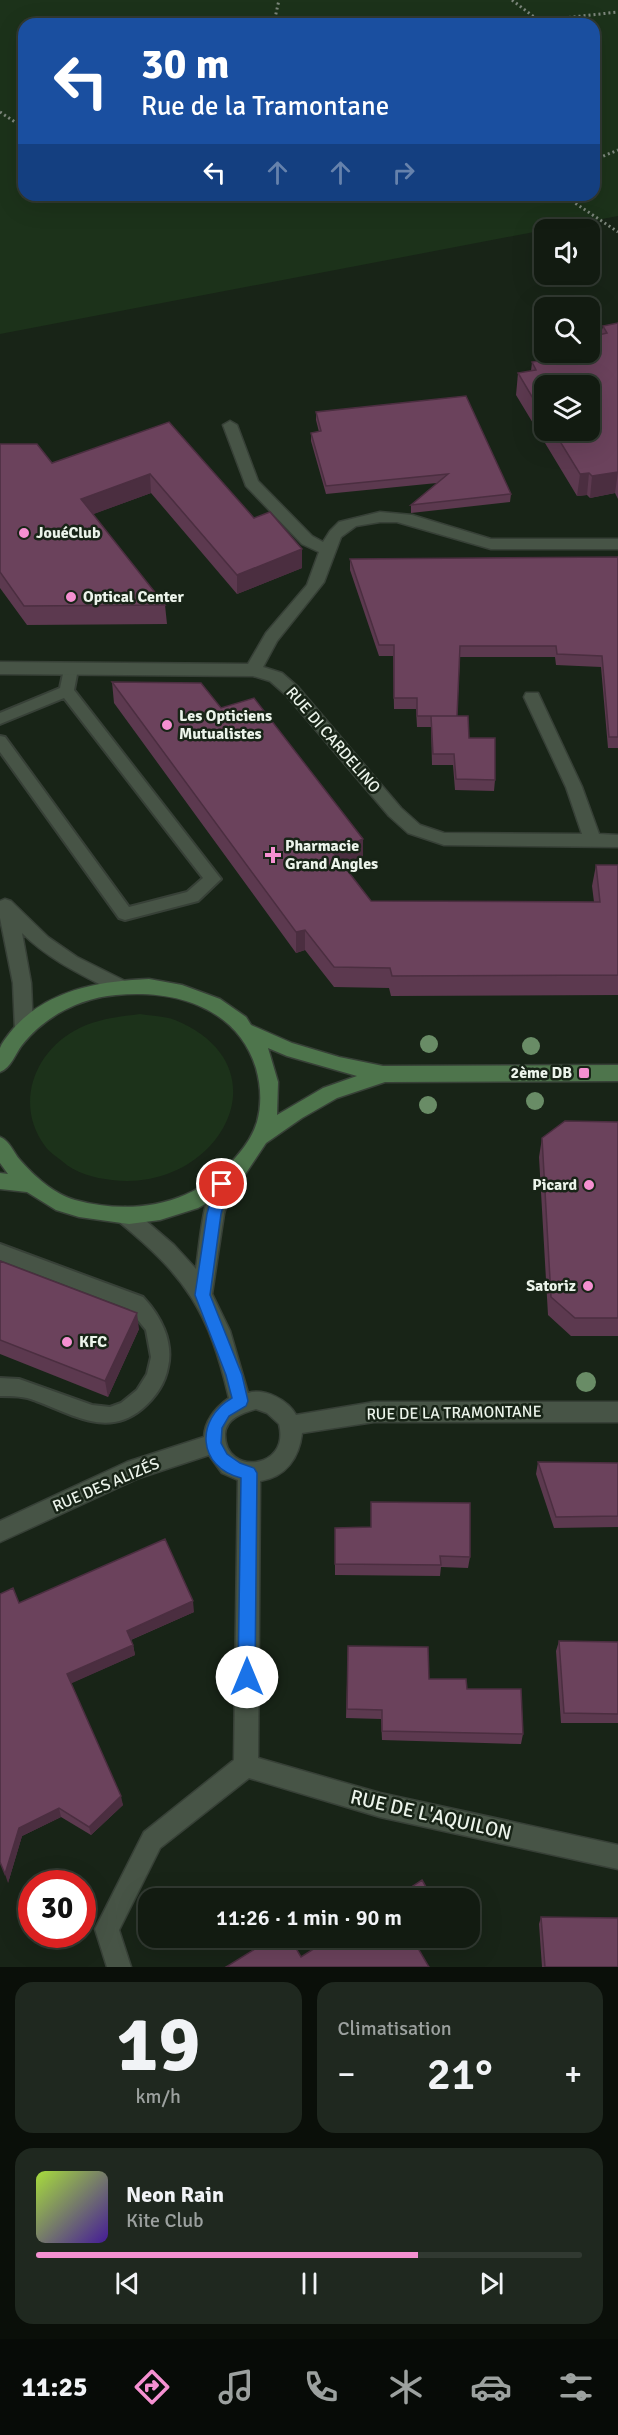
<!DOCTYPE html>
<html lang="fr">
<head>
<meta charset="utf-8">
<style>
  :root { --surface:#121b11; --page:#1f281f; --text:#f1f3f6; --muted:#9ca19f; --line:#313931; --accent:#f590d1 }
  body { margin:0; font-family:Signika,sans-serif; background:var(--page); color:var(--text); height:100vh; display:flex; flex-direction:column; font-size:22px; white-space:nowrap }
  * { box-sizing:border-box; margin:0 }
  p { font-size:20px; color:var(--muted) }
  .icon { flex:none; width:33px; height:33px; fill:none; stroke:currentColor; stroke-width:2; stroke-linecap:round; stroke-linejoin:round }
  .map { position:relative; height:1967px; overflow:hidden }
  .side { display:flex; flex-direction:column; gap:15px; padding:15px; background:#0a0f09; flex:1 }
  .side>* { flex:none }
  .guide { position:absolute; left:18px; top:18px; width:582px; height:183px; border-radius:18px; box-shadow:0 6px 24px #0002,0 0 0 2px var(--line); background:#1a4fa0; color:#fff; overflow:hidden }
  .fabs { position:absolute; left:534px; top:219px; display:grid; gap:12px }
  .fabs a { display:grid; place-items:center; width:66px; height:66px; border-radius:12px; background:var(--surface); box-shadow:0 6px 24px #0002,0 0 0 2px var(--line); font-size:30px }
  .speed { position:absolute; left:18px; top:1870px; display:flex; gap:12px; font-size:30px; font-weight:700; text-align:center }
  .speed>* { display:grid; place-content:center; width:78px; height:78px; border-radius:50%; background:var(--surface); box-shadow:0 6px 24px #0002,0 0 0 2px var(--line); line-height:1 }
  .speed .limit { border:9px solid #d22; background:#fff; color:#111 }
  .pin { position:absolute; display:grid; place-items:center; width:51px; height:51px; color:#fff; margin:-26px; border:3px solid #fff; border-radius:50%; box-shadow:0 2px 6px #0007 }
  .me { position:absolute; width:66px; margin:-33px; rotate:0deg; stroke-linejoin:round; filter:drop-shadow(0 0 4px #0008) }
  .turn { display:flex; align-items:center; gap:21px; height:126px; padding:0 24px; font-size:27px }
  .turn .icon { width:78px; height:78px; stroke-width:2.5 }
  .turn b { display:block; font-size:42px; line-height:51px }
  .lanes { display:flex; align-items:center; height:57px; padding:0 24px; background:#0003; justify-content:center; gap:30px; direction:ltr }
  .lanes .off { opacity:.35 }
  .big { font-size:45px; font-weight:600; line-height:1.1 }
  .side .card { flex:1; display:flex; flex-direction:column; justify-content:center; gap:9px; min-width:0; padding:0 21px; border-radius:18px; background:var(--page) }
  .side .dial { align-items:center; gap:0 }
  .dial b { font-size:78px; line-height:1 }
  .song { display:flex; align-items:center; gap:18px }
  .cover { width:72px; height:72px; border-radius:9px; background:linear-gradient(135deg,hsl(80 70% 55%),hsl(260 70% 35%)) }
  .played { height:6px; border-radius:3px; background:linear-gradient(90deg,var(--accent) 70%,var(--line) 70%) }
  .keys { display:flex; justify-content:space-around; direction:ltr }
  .heat { display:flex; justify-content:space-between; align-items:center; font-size:33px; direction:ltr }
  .side .tiles { flex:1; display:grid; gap:15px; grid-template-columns:1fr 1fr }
  .card:last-child { grid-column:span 2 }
  .trip { position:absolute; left:138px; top:1888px; width:342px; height:60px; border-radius:18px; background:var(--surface); box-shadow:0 6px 24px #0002,0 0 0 2px var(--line); font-weight:600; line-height:60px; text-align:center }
  .menu { display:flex; height:96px; justify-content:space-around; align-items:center; background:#070b07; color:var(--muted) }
  .menu .icon { width:42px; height:42px }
  .menu .selected { color:var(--accent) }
  .menu b { font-size:27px; color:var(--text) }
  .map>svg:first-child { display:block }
</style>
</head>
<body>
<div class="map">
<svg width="618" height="1967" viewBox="0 0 618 1967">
  <rect width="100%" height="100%" fill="#182417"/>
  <path fill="#1c321a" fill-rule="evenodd" d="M0,0H618V216L0,334ZM24,24H594V195H24Z
    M140,1014C151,1016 165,1016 175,1020C289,1067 218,1193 112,1180C94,1178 75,1173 62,1161C56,1156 49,1152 45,1146C15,1106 33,1054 74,1031C95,1019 117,1017 140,1014Z"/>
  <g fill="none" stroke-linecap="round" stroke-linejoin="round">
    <g stroke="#374037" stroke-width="4">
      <path id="lane" d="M71,664L78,669L74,690L221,879L198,901L125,920L119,918L0,752V736L5,737L129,907L187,892L203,878L64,698L0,724V713L60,688L64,669Z
        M0,1244L143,1297C160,1315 174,1341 168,1367C165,1384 155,1398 142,1409C107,1438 72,1414 36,1401C24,1396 13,1396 0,1396V1378L19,1379L92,1405L110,1407L121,1403L137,1390L147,1374L151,1357L146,1330L129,1309L0,1260Z"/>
    </g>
    <g stroke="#374037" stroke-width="3">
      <path id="street" d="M230,421L237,425L258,481L312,536L323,542L330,531L339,522L380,512L412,515L491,539H618V549H491L397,522H380L356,526L341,537L324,582L277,641L263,667L282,673L298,687L401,808L420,825L444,833L582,834L566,787L524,697L526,693H538L582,787L599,834L618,835V847L444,845L408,833L389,816L286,695L270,681L253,676L0,674V662L248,664L266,633L307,585L319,552L302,544L246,486L223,425Z
        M5,899L11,901L48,937L77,957L125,981L128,986L125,991L119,993L113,991C80,974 48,959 22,933L31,983L33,1029L30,1034L24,1036L18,1034L15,1029L13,983L0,918V901Z
        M222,1176L229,1178L232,1184L224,1214L212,1294L230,1331L248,1393C265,1388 288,1400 296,1415L374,1402H618V1422H374L302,1433C299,1458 286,1477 260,1481L258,1758L380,1793L618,1845V1869L380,1817L249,1778L160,1848L119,1930L131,1967H107L95,1929L144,1832L234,1760L238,1480L222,1473L209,1455L139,1478L0,1542V1521L127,1462L204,1437C205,1420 215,1408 229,1398C209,1312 187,1277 118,1221L115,1215L118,1209L125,1207L132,1209L174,1245L196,1269C200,1240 202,1206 215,1178ZM256,1409L267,1413L279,1424C291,1470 224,1476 225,1434C226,1418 243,1413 256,1409Z"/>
    </g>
    <g stroke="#374037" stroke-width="3">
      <path id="secondary" d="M149,979L182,985L220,999L246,1017L251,1025L292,1043L339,1057L383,1066L618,1065V1081L385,1082L337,1098L302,1118L266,1143L246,1173L225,1193L198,1208L160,1220L129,1224L79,1217L56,1210L27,1192L0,1189V1173L8,1174L0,1163V1137C10,1141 13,1152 20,1160C34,1176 54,1194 75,1200C133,1216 196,1205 236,1157C245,1147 253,1135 257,1122C262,1104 261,1086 256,1068C237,1007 174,989 116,995C80,998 45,1016 22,1045C15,1054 11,1068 0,1072C0,1064 0,1055 0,1048C2,1042 9,1034 13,1029C47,990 99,981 149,979ZM268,1048L287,1056L357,1076L323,1088L277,1115L278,1082Z"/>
    </g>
    <path stroke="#7c867b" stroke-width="3" stroke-dasharray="2 3" stroke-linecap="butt" d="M512,0L538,20
      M277,24L275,18L279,0
      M509,24L618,12
      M0,112L24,128
      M594,160L618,150
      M563,195L618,232"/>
    <use href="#lane" fill="#475446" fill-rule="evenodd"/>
    <use href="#street" fill="#475446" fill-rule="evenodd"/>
    <use href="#secondary" fill="#4e754c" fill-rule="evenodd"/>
  </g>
  <g fill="#698c66">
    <circle cx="429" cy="1044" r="9"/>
    <circle cx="531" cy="1046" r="9"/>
    <circle cx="535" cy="1101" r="9"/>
    <circle cx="428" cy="1105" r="9"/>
    <circle cx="586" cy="1382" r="10"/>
  </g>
  <path fill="#5c394f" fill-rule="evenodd" d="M618,323V499L615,493L590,498L587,495L577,496L516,395L518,373L531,371L532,362L545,360V358L570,354V352H590L601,334L603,326ZM544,386L590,430H544Z
    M316,412L511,494L510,502L411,513V505L437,483L326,494L311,441V433L319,432L316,420Z
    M169,422L254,518L302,568L237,594L151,493L93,514L165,605L167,624L27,625L0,588V444L52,463Z
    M618,557V748H608L601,667L556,665L555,657H460L457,716L469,738L495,780L494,791L455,790L453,765H432L431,727H417L416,709H394L393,656H379L350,570V559Z
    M112,682L221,708L363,839V860L345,867L371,901L594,902L592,886L596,865H618V995L391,996L389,988L334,987L305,950L296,953L114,703Z
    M618,1122V1336H571L548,1315L539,1157L542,1138Z
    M0,1261L139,1329L108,1397L0,1354Z
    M538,1462L618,1463V1527L554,1528L536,1474Z
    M371,1502L470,1557L468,1568L441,1567L440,1576L335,1575V1528L371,1527Z
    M19,1603L194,1612L131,1640L133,1645L135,1655L71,1683L123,1805L91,1835L61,1817L22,1836L8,1883Z
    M559,1641L618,1642V1723H561L556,1651Z
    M348,1646L429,1679L467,1689L523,1734L521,1744L382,1740L381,1719L346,1718Z
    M541,1917L618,1967H542L539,1924Z"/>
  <path fill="#4b2e40" d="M618,472L615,493L590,498L592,476Z
    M589,473L587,495L577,496L580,474Z
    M150,474L151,493L83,518L81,499Z
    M302,549V568L237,594V575Z
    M363,839V860L333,873V852Z
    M305,930V950L296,953V932Z
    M137,1313L139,1329L108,1397L105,1381Z
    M193,1601L194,1612L128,1641L127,1631Z
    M133,1645L135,1655L70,1684L67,1674Z
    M121,1796L123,1805L91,1835L89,1827Z
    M59,1808L61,1817L22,1836L8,1883L5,1874L19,1828Z"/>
  <path fill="#6b425c" stroke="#4b2e40" stroke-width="1.5" d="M618,323V472L592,476L589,473L580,474L553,430H590V386H544V417L518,373L536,370L532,362L546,360L545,358L577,352H590V337L607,333L603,326Z
    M466,396L511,494L411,505L448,474L326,486L311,433L321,431L316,412Z
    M169,422L254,518L270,512L302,549L237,575L150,474L81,499L165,605L24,606L0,572V444H37L52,463Z
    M618,557V737H609L602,656L557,654L556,646H460L457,716H417V698H394V645H379L350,559Z
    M112,682L201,683L221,708L254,698L363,839L333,852L371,901L600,902L596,865H618V975L392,976L390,968L334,967L305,930L296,932Z
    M431,716H468L469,738H495V780L456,779L454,754H433Z
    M565,1121L618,1122V1318H575L551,1297L542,1138Z
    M0,1261L137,1313L105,1381L0,1340Z
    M538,1462L618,1463V1516L556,1517Z
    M371,1502L470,1503V1557L440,1556L441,1565L335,1564V1528L371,1527Z
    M165,1539L193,1601L127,1631L133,1645L67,1674L121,1796L89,1827L59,1808L19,1828L5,1874L0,1862V1594L13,1588L19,1603Z
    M559,1641L618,1642V1714L564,1713Z
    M348,1646L428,1647L429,1679H466L467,1689H521L523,1734L382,1731V1710L347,1709Z
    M422,1880L433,1899H393Z
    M541,1917L618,1918V1967H545Z
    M273,1938H290L301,1957L331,1938H412L429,1967H226Z"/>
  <path fill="#1a73e8" stroke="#114b97" stroke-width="1.5" d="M222,1178L227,1180L229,1184L221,1214L210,1295L242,1375L248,1401L246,1406L229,1416L222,1428L221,1443L227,1454L240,1463L254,1468L257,1473L255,1677L253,1683L247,1686L241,1683L238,1677L241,1478C197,1467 195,1419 232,1398L226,1375L195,1295L207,1214L215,1184L217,1180Z"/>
  <g fill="#f590d1" stroke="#182417" stroke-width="2">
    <circle cx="24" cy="533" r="6"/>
    <circle cx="71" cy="597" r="6"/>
    <circle cx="167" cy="725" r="6"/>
    <path d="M270 846h6v6h6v6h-6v6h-6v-6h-6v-6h6z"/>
    <rect x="578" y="1067" width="12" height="12" rx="3"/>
    <circle cx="589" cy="1185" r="6"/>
    <circle cx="588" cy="1286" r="6"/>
    <circle cx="67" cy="1342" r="6"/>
  </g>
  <g text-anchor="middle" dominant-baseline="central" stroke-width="5" stroke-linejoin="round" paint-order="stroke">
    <g font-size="16" font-weight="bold" fill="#ecf4eb" stroke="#182417" text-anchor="start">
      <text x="36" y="533">JouéClub</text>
      <text x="83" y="597">Optical Center</text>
      <text x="179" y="716">Les Opticiens<tspan x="179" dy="18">Mutualistes</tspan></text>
      <text x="285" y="846">Pharmacie<tspan x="285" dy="18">Grand Angles</tspan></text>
      <text x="572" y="1073" text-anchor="end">2ème DB</text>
      <text x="577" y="1185" text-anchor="end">Picard</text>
      <text x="576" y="1286" text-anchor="end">Satoriz</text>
      <text x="79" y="1342">KFC</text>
    </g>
    <g font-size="16" fill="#ecf4eb" stroke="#182417">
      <text transform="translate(333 740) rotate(49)">RUE DI CARDELINO</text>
      <text transform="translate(454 1413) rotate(-1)">RUE DE LA TRAMONTANE</text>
      <text transform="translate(106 1485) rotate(-23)">RUE DES ALIZÉS</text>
    </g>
    <g font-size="20" fill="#ecf4eb" stroke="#182417">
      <text transform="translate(431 1815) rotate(13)">RUE DE L'AQUILON</text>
    </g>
  </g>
</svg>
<div class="fabs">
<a><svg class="icon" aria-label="sound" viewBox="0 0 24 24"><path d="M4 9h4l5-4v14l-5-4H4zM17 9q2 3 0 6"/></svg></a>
<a><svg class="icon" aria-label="search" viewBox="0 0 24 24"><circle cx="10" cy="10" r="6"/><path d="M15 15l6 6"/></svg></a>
<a><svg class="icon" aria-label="layers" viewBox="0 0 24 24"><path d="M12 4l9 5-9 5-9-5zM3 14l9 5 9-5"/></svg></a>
</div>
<div class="speed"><div class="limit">30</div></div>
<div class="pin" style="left:222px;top:1184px;background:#d93025"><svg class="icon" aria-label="arrive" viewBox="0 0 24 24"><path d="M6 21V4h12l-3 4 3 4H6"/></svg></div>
<svg class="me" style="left:247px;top:1677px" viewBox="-20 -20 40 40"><circle r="19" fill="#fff"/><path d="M0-13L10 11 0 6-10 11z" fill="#1a73e8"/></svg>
<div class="trip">11:26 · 1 min · 90 m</div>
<div class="guide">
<div class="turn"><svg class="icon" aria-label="left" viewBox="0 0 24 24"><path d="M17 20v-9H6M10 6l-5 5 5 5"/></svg><div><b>30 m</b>Rue de la Tramontane</div></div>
<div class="lanes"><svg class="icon" aria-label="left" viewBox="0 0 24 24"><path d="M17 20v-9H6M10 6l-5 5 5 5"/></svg><svg class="icon off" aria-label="ahead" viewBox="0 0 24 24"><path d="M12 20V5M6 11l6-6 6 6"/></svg><svg class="icon off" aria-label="ahead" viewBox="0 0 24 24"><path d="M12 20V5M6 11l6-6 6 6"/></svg><svg class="icon off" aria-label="right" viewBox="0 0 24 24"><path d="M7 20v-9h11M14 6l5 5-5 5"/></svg></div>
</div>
</div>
<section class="side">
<div class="tiles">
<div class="card dial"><b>19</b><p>km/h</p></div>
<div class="card"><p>Climatisation</p>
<div class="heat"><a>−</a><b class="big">21°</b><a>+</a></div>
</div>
<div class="card">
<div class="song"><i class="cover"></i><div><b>Neon Rain</b><p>Kite Club</p></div></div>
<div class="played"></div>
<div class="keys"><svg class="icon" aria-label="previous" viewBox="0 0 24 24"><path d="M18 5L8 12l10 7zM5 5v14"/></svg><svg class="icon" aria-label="pause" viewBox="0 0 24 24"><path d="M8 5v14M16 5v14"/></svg><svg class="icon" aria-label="next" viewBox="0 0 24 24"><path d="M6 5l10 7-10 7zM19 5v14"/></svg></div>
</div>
</div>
</section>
<nav class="menu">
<b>11:25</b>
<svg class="icon selected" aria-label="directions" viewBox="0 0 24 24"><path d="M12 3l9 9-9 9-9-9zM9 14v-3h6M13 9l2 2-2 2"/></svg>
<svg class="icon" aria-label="music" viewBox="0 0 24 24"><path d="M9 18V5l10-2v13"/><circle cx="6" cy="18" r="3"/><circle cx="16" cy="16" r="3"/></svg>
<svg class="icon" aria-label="phone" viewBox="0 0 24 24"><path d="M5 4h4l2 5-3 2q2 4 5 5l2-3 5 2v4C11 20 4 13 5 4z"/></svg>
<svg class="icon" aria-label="climate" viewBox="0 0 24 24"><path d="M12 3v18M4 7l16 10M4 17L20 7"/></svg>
<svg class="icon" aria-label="car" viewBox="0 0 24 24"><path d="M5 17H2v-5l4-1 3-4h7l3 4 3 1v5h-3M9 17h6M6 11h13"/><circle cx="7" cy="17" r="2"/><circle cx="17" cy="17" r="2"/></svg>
<svg class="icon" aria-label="filters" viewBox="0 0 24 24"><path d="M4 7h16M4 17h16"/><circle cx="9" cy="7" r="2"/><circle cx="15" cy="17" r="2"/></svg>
</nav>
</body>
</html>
